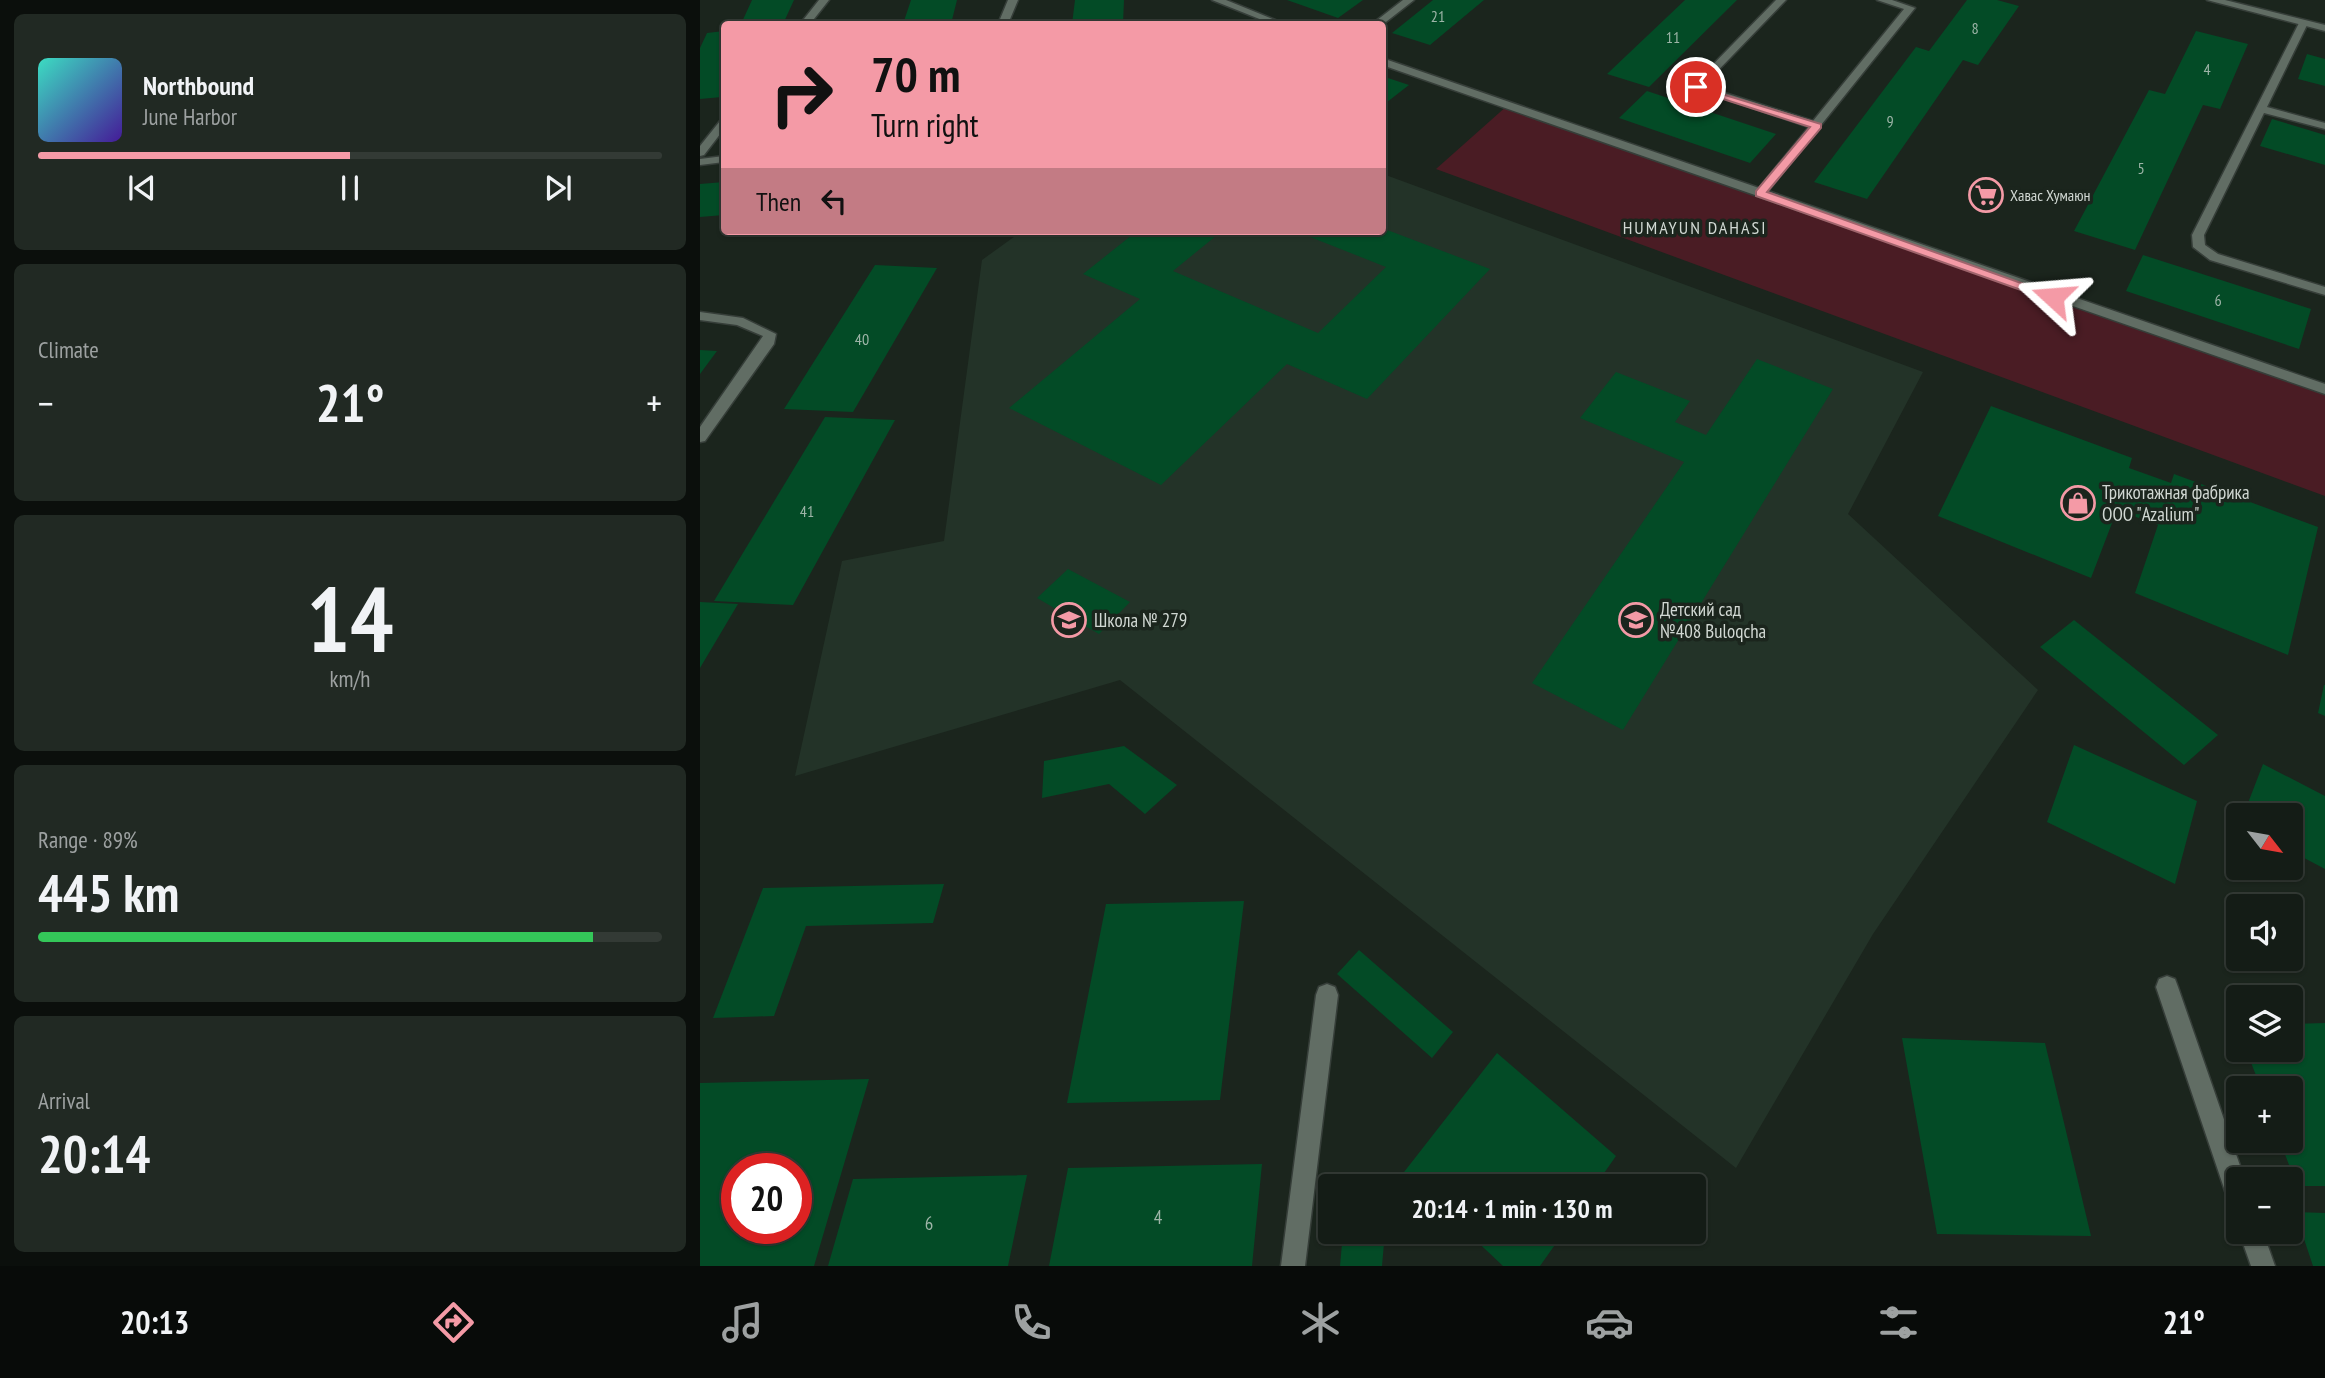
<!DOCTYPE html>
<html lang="en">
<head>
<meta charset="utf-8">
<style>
  :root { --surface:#141c16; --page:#212923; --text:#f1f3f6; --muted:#9da1a1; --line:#333a35; --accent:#f49aa6 }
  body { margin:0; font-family:"PT Sans Narrow",sans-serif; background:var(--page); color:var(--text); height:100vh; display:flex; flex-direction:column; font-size:26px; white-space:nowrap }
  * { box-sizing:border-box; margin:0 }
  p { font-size:23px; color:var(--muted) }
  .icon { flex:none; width:38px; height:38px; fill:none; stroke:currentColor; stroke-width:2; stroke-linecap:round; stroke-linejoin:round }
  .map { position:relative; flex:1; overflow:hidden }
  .details { display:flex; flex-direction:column; gap:14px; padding:14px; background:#0b0f0c; width:700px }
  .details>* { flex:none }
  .top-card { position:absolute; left:21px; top:21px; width:665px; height:214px; border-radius:7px; box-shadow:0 2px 5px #0004,0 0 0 2px var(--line); background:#f49aa6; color:#111; overflow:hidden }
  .needle { width:46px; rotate:121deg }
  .buttons { position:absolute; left:1526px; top:803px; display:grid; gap:14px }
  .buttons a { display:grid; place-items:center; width:77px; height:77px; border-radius:7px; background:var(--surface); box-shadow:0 2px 5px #0004,0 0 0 2px var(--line); font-size:35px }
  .speed { position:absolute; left:21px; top:1153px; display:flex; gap:14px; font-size:35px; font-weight:700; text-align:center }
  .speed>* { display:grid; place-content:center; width:91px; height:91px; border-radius:50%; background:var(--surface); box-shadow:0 2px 5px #0004,0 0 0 2px var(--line); line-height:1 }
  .speed .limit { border:10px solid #d22; background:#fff; color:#111 }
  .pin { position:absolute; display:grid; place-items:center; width:60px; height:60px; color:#fff; margin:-30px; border:4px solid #fff; border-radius:50%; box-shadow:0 2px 7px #0007 }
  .me { position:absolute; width:77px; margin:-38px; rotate:289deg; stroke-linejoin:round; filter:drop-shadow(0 0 5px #0008) }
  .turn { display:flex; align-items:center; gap:24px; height:147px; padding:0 35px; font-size:32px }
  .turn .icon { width:91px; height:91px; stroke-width:2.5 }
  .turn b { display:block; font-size:49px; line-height:60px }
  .then { display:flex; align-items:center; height:66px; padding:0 35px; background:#0003; gap:14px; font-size:26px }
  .big { font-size:52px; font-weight:800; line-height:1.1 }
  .details .card { flex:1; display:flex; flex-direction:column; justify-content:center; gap:10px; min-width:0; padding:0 24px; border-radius:10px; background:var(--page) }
  .details .dial { align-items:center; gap:0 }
  .dial b { font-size:91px; line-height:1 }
  .song { display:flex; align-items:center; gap:21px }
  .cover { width:84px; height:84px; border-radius:10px; background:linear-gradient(135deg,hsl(170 70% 55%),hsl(260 70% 35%)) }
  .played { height:7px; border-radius:4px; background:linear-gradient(90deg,var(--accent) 50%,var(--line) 50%) }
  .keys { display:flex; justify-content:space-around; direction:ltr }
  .heat { display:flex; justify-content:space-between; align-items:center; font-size:38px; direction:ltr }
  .charge { height:10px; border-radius:5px; background:linear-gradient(90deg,#34c759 89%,var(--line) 0) }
  .trip { position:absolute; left:618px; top:1174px; width:388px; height:70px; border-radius:7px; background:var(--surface); box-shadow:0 2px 5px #0004,0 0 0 2px var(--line); font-weight:800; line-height:70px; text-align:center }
  .tab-bar { display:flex; height:112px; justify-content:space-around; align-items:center; background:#080b09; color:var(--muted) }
  .tab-bar .icon { width:49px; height:49px }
  .tab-bar .on { color:var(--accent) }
  .tab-bar b { font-size:32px; color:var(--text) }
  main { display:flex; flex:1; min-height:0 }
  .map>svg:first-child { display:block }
</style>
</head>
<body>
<main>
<section class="details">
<div class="card">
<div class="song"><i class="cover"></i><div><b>Northbound</b><p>June Harbor</p></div></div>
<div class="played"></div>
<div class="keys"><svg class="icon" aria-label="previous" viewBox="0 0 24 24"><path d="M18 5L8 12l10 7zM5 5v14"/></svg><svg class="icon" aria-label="pause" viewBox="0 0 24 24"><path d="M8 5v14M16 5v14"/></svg><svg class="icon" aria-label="next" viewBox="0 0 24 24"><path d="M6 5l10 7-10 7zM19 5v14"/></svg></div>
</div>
<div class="card"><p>Climate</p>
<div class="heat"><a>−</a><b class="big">21°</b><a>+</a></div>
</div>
<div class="card dial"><b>14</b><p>km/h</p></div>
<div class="card"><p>Range · 89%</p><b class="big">445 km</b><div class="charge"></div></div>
<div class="card"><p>Arrival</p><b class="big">20:14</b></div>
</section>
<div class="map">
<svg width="1625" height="1266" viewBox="0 0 1625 1266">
  <rect width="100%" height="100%" fill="#1b251d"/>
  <path fill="#233328" d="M683,174L1223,372L1148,514L1338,690L1173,934L1036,1168L420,680L95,776L142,561L244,541L282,260L322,231H682Z"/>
  <path fill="#4a1c24" d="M808,105L1625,389V496L736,169Z"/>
  <path fill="#034b26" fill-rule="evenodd" d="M52,0H94L83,24H41Z
    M211,0H257L251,24H203Z
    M375,0H424L423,24H372Z
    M587,0H663L638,18Z
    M733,0H784L730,45L692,33Z
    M985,0H1037L949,87L907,74Z
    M1267,0H1297L1319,6L1278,65L1263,60L1167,199L1114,182L1216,47L1229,51Z
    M24,31V92L22,97L0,99V48L7,33Z
    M1496,31L1548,44L1520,109L1503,105L1435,250L1374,231L1449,90L1465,94Z
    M1607,54L1625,59V86L1598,79Z
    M682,76L709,85L682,106Z
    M947,91L1076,134L1050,163L919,118Z
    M1572,119L1625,135V165L1560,146Z
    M24,182V215L0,217V184Z
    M682,228L790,269L667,399L587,364L461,485L309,408L440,299L383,274L437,231H522L473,271L618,333L686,267L595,231H682Z
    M1443,255L1611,309L1599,349L1426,291Z
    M175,265L237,268L153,412L84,409Z
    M0,350L17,351L0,374Z
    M1057,359L1133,389L923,730L832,683L984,462L880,418L916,372L990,401L975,422L1006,435Z
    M1291,406L1432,458L1429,468L1471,483L1474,474L1618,527L1588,655L1435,593L1458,525L1417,510L1391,578L1238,516Z
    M125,417L195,420L93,605L14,601Z
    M368,569L430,602L399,634L337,598Z
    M0,602L38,604L0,668Z
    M1374,620L1518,735L1484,765L1340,647Z
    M1624,685H1625V716L1618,713Z
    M1374,745L1497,801L1475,884L1347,822Z
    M424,746L477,785L445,814L409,784L342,798L344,761Z
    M1563,764L1625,796V869L1591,851V816H1543Z
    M244,884L233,923L106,926L74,1016L13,1018L63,888Z
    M544,901L520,1100L367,1103L406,904Z
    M659,950L753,1032L732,1058L637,974Z
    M1625,1023V1186H1597L1580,1141H1591V1088H1561L1546,1050H1591V1024Z
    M1202,1038L1345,1043L1391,1236L1237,1234Z
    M797,1053L916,1156L895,1186H719L704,1172Z
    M169,1079L114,1266H0V1083ZM37,1169H96V1228H37Z
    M562,1164L552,1266H349L368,1168Z
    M327,1175L308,1266H128L153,1179Z
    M649,1177L690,1178L689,1186H648Z
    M1595,1212L1625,1213V1266H1613Z
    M643,1232H685L682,1266H640Z
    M767,1232H864L840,1266H803Z"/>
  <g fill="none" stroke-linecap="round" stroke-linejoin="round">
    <g stroke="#363e39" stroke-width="3">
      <path id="lane" d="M119,0H129L110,24H100Z
        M308,0H318L308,24H298Z
        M512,0H526L585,24H572Z
        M703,0H714L682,25L672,24Z
        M1076,0H1086L1003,86L1113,121L1204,9L1177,0H1192L1215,8L1068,191L1625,384V394L682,65V58L1059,188L1109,127L991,87Z
        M1600,21L1608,23L1567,107L1625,123V129L1564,113L1504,235L1505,245L1518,254L1625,287V295L1510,260L1493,247L1492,235Z
        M24,120V129L4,155L0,156V146L20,121Z
        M24,156V162L0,165V159Z
        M0,312L43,318L76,334L74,344L5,441L0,442V427L63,336L37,325L0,320Z"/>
    </g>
    <g stroke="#363e39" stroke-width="3">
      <path id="street" d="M1507,0H1525L1625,25V31Z
        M1467,976L1475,979L1478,987L1545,1180H1538V1206L1530,1202L1526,1194L1456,987L1459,979Z
        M627,984L635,987L638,995L605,1266H581L616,995L619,987Z
        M1539,1232H1563L1575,1266H1551Z"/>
    </g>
    <use href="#lane" fill="#616d64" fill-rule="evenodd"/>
    <use href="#street" fill="#616d64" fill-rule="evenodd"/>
  </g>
  <path fill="#f49aa6" stroke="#9f646c" stroke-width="2" d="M992,85L1121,124V128L1067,192L1360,297L1349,300L1056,196V191L1110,127L992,89Z"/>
  <defs>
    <g id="supermarket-ring" transform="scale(1.75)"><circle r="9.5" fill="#1b251d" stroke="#f49aa6" stroke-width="1.5"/><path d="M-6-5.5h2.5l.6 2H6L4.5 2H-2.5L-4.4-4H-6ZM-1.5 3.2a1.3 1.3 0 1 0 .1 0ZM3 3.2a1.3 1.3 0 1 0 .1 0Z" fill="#f49aa6"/></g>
    <g id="shop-ring" transform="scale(1.75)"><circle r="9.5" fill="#1b251d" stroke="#f49aa6" stroke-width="1.5"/><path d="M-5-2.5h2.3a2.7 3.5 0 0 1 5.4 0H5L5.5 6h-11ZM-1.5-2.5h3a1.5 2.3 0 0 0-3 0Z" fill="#f49aa6"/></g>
    <g id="school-ring" transform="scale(1.75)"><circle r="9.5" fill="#1b251d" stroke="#f49aa6" stroke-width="1.5"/><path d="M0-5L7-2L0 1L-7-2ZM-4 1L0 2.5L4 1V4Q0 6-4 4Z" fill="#f49aa6"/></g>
  </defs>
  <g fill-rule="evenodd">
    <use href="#supermarket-ring" x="1286" y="195"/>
    <use href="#shop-ring" x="1378" y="503"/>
    <use href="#school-ring" x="369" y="620"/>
    <use href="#school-ring" x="936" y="620"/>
  </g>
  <g text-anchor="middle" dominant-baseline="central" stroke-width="7" stroke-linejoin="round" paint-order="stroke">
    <g font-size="16" fill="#9eb5a8">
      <text x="738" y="16">21</text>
      <text x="1275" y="28">8</text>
      <text x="973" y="37">11</text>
      <text x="1507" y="69">4</text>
      <text x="1190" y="121">9</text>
      <text x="1441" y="168">5</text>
      <text x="1518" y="300">6</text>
      <text x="162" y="339">40</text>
      <text x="107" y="511">41</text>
    </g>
    <g font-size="16" fill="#d1d8d3" stroke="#1b251d" text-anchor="start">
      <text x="1310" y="195">Хавас Хумаюн</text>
    </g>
    <g font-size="18" letter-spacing="2" fill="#d1d8d3" stroke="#1b251d">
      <text x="995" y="227">HUMAYUN DAHASI</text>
    </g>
    <g font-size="19" fill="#d1d8d3" stroke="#1b251d" text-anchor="start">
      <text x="1402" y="492">Трикотажная фабрика<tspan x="1402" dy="22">ООО "Azalium"</tspan></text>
      <text x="960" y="609">Детский сад<tspan x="960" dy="22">№408 Buloqcha</tspan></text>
      <text x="394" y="620">Школа № 279</text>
    </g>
    <g font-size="19" fill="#9eb5a8">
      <text x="458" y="1217">4</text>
      <text x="229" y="1223">6</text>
    </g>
  </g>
</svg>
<div class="buttons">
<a><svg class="needle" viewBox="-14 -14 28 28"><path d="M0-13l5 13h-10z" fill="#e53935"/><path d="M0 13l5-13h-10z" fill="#9da1a1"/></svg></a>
<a><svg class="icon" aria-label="sound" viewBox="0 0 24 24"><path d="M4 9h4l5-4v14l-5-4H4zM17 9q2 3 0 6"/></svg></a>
<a><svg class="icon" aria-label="layers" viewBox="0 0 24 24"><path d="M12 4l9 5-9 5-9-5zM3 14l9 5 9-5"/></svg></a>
<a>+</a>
<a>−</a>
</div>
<div class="speed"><div class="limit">20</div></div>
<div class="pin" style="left:996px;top:87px;background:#d93025"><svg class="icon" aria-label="arrive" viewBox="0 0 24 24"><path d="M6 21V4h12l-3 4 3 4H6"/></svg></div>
<svg class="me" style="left:1353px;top:297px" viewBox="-20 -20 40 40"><path d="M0-17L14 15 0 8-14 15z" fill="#f49aa6" stroke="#fff" stroke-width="4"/></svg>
<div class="trip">20:14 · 1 min · 130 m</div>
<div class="top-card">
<div class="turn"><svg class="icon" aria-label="right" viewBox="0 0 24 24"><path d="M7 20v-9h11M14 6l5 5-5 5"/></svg><div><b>70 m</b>Turn right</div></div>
<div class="then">Then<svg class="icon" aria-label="left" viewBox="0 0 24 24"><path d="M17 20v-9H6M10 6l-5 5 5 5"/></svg></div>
</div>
</div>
</main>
<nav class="tab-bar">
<b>20:13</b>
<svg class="icon on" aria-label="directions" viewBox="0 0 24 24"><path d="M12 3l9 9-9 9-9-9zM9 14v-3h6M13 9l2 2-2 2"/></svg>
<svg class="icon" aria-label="music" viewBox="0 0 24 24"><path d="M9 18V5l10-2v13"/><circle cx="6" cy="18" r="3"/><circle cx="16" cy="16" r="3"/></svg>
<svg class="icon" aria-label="phone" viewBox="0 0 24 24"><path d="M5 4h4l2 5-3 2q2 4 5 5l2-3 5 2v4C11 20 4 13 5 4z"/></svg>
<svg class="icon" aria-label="climate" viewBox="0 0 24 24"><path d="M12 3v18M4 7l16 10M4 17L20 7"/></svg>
<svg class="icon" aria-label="car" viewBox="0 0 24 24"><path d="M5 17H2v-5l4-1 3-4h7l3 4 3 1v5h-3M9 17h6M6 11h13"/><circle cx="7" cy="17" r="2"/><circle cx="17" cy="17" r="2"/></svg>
<svg class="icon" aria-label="filters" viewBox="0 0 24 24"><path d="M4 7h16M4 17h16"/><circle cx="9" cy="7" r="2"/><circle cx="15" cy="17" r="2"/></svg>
<b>21°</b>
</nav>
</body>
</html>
